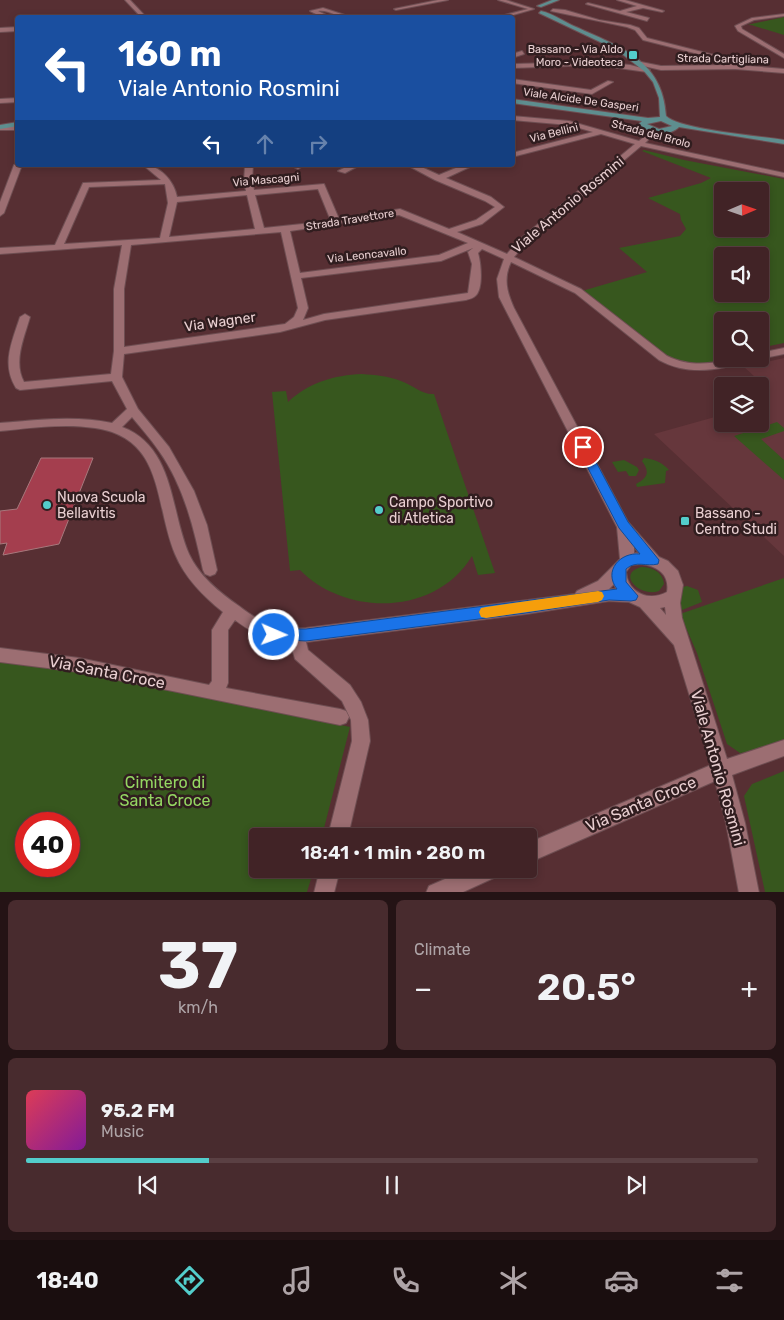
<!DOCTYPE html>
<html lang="en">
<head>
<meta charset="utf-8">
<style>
  :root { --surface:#412326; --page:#482b2e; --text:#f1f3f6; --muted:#aea4a7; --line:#5a4043; --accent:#53cdcb }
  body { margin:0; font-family:Rubik,sans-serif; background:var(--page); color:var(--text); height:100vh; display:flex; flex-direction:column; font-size:19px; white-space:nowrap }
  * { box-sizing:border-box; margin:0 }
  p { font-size:16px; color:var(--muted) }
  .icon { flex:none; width:28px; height:28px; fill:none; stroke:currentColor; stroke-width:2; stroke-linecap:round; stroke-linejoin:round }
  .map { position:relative; height:892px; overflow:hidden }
  .drawer { display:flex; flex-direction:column; gap:8px; padding:8px; background:#241315; flex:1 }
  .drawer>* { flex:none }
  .top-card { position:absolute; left:15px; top:15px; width:500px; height:152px; border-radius:5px; box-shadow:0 2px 8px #0003,0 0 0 1px var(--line); background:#1a4fa0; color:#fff; overflow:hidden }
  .needle { width:32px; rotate:88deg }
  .buttons { position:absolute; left:714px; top:182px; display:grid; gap:10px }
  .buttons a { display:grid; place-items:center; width:55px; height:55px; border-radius:5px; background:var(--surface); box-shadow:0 2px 8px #0003,0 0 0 1px var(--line); font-size:25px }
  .speed { position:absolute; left:15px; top:812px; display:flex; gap:10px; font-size:25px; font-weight:700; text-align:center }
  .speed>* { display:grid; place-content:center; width:65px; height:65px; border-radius:50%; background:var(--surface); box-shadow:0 2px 8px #0003,0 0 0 1px var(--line); line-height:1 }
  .speed .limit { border:8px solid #d22; background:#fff; color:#111 }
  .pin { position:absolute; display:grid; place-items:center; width:42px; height:42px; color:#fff; margin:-21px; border:2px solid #fff; border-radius:50%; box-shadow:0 1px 5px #0007 }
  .me { position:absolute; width:55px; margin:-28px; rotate:92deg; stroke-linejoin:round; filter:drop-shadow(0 0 4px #0008) }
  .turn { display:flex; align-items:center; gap:18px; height:105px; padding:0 20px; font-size:22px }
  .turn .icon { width:65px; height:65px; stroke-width:2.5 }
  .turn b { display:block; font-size:35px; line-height:42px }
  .lanes { display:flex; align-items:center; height:48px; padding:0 20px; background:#0003; justify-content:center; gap:25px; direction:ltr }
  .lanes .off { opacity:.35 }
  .big { font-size:38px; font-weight:600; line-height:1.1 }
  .drawer .tile { flex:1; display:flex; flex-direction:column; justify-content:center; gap:8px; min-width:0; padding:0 18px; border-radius:8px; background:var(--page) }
  .drawer .dial { align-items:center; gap:0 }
  .dial b { font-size:65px; line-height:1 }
  .song { display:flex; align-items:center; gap:15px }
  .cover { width:60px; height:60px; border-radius:8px; background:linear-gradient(135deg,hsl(350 70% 55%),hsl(290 70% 35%)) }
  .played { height:5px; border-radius:2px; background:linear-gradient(90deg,var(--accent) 25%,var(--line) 25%) }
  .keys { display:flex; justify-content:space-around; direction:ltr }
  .heat { display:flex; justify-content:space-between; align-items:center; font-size:28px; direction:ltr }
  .drawer .tiles { flex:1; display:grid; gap:8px; grid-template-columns:1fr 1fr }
  .tile:last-child { grid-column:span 2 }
  .trip { position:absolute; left:249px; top:828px; width:288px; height:50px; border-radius:5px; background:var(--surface); box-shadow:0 2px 8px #0003,0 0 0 1px var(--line); font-weight:600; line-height:50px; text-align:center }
  .dock { display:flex; height:80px; justify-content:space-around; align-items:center; background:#1a0e0f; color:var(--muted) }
  .dock .icon { width:35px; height:35px }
  .dock .current { color:var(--accent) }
  .dock b { font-size:22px; color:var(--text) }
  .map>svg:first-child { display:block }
</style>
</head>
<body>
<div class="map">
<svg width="784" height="893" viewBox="0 0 784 893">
  <rect width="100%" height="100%" fill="#572f33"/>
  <path fill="#66373c" d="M784,358V556L654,434L722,415V424H760V387L765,386L744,367Z"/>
  <path fill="#37571e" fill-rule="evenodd" d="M784,17V35L748,24H751Z
    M644,150L684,160L784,179V343L760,348V321H722V359C713,361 702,366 693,366C666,365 605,309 582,291L647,272L619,248L680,236L686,229L681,220L680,214L648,198L701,183L711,178L642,151ZM722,191H760V229H722ZM722,256H760V294H722Z
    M362,374C375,375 388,376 401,381C413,385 422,395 434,394L495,573L478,575L472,556C436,616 346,617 300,570L290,571L272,392L286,391L288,402C308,383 334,375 362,374Z
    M777,422L784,428V431L761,439L784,460V480L734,436Z
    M644,458C654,459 662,462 669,470L666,471L665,483L637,487L636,484C648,478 650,472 642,461Z
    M624,460L637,467L639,470L636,476H629L626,471L618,472L612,462Z
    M641,567C652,567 663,572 664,584L659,591C640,598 616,574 641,567Z
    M784,578V740L756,751L740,753L727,744L697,653L680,614Z
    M687,586L698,590L702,602L677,612C677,603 683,596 683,587Z
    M0,658L261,707L350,727L322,836H258V869H314L307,892L0,893ZM26,824H69V866H26Z
    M784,771V892H765L744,796L752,784Z"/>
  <path fill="#a43e4e" stroke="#a7787c" d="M41,458H93L59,544L3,555L7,543L0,544V511L17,509Z"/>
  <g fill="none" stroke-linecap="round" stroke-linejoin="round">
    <g stroke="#6e4e52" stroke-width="2">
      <path id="minor" d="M125,0H130L147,18H142Z
        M438,0H448L396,10L394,9Z
        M498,0H506L534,9L503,18H493L528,9Z
        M617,0H625L664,11L662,12L643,8L626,12L649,18L647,21L586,4L588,3L620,11L637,6Z
        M323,8L348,16V17C338,18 328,9 318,11L332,18H324L310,11Z
        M553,9L565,10L599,20L630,25L639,28L647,38L730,59L737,65L784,69V73L735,69L661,70L639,65L641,62L661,66L730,65L726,61L643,40L635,30L627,27L551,11Z
        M784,14V16L754,20L741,26L742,29L784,54V58L738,31L735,26L752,18Z
        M18,27V31L0,32V28Z
        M522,51L524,54L512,58V54Z
        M597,62L630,65L650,70L647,72L597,65L512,68V64Z
        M512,79L591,90L608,81L613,82L592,94L512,83Z
        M18,98V102L0,103V99Z
        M512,116L569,121L639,141C646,135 654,129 664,130V132L652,136L645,143L784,173V177L641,146L526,243L514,257L581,289L667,356C697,371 722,359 753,359L752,361C720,369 690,377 659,360L575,293L511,262C503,279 507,292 514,308L628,522L659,557L668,561L678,571L683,585L680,603L682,618L727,759L784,740V756L732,775L745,823L759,893H739L726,823L715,781L528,863V843L711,765L674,645L640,607L629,602L609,601L526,614L306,642L308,650L350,685L361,702L368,720L370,741L348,836H328L352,741L351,720L342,701L295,659L290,642C269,642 251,632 235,620L228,630V683L226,688L340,709L346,711L349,717L346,723L340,725L79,672L0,662V648L79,658L209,685L212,681V630L223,612C203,596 185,578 175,554C154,504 165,438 95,428C64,423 31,428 0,431V423C37,420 75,415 112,423L127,409L112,381L20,390L16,388C1,364 12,342 20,317L25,314L30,317C24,338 13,362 24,382L111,374L114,351V289L122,245L0,254V248L55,245L83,183L161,180L143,165C160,165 174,181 177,197L246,191L244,182L245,165H253L252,182L254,190L324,184L339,219L400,209L449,229L476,220L495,207L485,201L435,180L407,165H417L439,175L463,165H474L446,178L491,197L504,207L482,224L457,232L507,254L520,239L635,144L601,134L512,157V153L593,132L569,125L512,120ZM165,184L168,203L160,238L64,244L89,187ZM318,189L331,221L264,228L255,195ZM247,195L255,229L169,237L177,202ZM399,215L468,243L439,255L300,273L290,231ZM281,232L298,308L294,317L285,324L124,347V289L131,245ZM473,248L468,252L472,264L468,293L324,314L303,320L308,308L301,278L441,261ZM482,249L504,259L497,279L499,297L617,527L620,559L598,581L577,591L575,594L306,628C277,630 262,624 239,606C220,593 199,576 189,554C170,511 175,447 122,427L132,417C141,428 151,439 159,451C184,486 194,529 203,570L205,574L210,576L215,574L217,570L207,525L194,491L169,447L138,409L122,377L124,354L280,332L325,320L466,300C468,299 471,299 474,297C484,291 481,263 478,253ZM634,547L639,553H634ZM641,564C657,566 670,574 667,592C649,602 628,593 626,572L631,565ZM614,584L616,589H609ZM665,607L666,615L660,608Z
        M0,126H18V130H0Z
        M18,163V165H22L4,213L0,216V202L14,165Z
        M296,165H305L298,169L294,167Z
        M350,165H360L345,173L338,171Z
        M784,348V354L760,359H758H760V353Z
        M320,869H340L334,893H314Z
        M468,869H501L498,876L461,893H426L429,886Z"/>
    </g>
    <g stroke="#6e4e52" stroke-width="2">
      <path id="major" d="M552,0H559L541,7L537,6Z
        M541,11C554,14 564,22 576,27C620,47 663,60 666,116C680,130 761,136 784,140V144L679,127C669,137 649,134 639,124L642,121L512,103V99L648,118L660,117L659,98L653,82L644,71L617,50L539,13ZM661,121L672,126L659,129L647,124Z
        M18,122V126L0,129V125Z"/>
    </g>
    <use href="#minor" fill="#9c6e72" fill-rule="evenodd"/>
    <use href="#major" fill="#5e8e8f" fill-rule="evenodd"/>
  </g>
  <path fill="#1a73e8" stroke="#114b97" d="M583,443L588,447L628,522L659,560L658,564C646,567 636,560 626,569V582L638,596L636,600L631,601L609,600L526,613L306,641L269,639L267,635L269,631L274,629H306L617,589C603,571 620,552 640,554L619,528L577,447Z"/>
  <path fill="#f59e0b" d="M598,591L602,592L604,596L602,600L598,602L486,618L481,617L479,612L481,608L486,607Z"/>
  <g fill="#53cdcb" stroke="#301d1f" stroke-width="2">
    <rect x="628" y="50" width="10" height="10" rx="2.5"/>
    <circle cx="47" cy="505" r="5"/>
    <circle cx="379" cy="510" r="5"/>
    <rect x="680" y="516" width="10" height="10" rx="2.5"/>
  </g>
  <g text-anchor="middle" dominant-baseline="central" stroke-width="5" stroke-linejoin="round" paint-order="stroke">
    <g font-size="11" fill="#e9cfd1" stroke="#301d1f" text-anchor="end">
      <text x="623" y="49">Bassano - Via Aldo<tspan x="623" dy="13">Moro - Videoteca</tspan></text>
    </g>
    <g font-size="11" fill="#e9cfd1" stroke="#301d1f">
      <text transform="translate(723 59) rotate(1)">Strada Cartigliana</text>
      <text transform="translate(581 100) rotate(8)">Viale Alcide De Gasperi</text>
      <text transform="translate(554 133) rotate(-14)">Via Bellini</text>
      <text transform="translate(651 134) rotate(15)">Strada del Brolo</text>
      <text transform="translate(266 180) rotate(-5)">Via Mascagni</text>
      <text transform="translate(350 220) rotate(-9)">Strada Travettore</text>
      <text transform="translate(367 255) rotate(-6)">Via Leoncavallo</text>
    </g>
    <g font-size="14" fill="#e9cfd1" stroke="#301d1f">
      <text transform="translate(568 205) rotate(-40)">Viale Antonio Rosmini</text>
      <text transform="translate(220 322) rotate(-8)">Via Wagner</text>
    </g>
    <g font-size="14" fill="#e9cfd1" stroke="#301d1f" text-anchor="start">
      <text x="57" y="497">Nuova Scuola<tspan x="57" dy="16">Bellavitis</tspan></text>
      <text x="389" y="502">Campo Sportivo<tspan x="389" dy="16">di Atletica</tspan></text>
      <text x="695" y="513">Bassano -<tspan x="695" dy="16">Centro Studi</tspan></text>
    </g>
    <g font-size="16" fill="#e9cfd1" stroke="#301d1f">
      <text transform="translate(107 672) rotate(11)">Via Santa Croce</text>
      <text transform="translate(718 768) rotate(74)">Viale Antonio Rosmini</text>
      <text transform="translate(641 804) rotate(-23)">Via Santa Croce</text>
    </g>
    <g font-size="16" fill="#94d762" stroke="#301d1f">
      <text x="165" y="782">Cimitero di<tspan x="165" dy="18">Santa Croce</tspan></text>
    </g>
  </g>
</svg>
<div class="buttons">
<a><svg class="needle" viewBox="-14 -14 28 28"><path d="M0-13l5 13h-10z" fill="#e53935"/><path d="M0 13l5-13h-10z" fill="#aea4a7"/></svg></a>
<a><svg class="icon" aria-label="sound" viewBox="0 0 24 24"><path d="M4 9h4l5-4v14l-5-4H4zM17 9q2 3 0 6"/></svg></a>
<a><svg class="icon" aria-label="search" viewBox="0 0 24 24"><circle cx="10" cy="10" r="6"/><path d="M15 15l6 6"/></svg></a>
<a><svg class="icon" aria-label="layers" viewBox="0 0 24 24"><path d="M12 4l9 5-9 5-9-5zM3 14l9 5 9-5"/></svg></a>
</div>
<div class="speed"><div class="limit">40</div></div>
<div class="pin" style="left:583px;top:447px;background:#d93025"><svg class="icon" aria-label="arrive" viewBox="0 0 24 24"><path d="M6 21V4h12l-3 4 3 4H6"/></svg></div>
<svg class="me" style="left:274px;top:635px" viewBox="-20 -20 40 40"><circle r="17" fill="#1a73e8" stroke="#fff" stroke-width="3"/><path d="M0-11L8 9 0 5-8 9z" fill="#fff"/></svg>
<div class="trip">18:41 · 1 min · 280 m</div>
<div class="top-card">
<div class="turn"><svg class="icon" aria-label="left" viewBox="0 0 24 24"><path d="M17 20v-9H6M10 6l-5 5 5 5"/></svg><div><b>160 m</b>Viale Antonio Rosmini</div></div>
<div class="lanes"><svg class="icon" aria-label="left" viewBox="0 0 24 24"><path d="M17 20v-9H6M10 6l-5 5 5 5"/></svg><svg class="icon off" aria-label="ahead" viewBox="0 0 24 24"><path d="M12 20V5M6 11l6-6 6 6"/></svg><svg class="icon off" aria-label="right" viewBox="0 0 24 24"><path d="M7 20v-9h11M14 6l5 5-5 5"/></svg></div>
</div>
</div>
<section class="drawer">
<div class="tiles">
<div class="tile dial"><b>37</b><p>km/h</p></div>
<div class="tile"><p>Climate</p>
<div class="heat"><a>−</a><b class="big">20.5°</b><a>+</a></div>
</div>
<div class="tile">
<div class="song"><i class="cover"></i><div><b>95.2 FM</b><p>Music</p></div></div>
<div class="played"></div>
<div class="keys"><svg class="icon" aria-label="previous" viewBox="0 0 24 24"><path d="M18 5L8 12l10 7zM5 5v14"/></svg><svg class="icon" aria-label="pause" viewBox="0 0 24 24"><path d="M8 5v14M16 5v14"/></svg><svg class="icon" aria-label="next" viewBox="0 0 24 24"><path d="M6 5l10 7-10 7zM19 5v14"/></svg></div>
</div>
</div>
</section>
<nav class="dock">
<b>18:40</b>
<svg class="icon current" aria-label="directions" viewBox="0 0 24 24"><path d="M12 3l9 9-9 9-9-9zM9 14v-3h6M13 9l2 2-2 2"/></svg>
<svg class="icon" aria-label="music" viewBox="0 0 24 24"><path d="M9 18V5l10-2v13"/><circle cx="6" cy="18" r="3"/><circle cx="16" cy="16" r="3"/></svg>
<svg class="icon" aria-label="phone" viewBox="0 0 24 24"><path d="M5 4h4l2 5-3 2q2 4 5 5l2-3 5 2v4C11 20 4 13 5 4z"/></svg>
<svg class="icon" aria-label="climate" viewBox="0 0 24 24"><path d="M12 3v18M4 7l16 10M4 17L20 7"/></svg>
<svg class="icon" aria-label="car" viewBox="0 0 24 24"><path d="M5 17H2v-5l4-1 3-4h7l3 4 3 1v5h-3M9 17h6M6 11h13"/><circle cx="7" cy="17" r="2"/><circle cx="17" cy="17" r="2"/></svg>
<svg class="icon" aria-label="filters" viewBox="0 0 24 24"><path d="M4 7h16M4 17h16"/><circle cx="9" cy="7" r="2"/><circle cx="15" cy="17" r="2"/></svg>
</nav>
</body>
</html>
